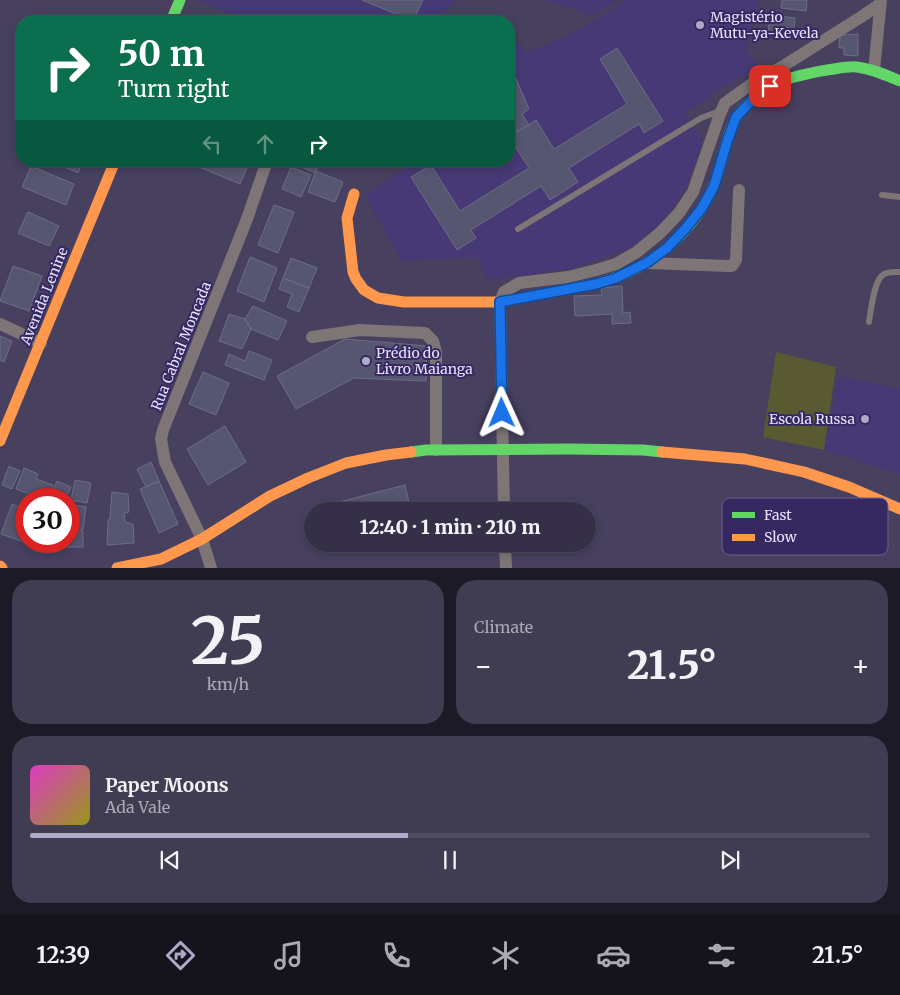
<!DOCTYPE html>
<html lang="en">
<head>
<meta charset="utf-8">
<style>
  :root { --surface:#353047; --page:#403c52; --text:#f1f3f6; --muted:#aaa9b4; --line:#4f4b60; --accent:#aea9c6 }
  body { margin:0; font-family:Merriweather,serif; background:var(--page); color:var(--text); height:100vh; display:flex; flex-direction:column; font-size:19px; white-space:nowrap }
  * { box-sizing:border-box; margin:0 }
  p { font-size:16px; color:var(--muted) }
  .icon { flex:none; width:28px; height:28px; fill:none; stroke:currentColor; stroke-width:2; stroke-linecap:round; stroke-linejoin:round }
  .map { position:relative; height:568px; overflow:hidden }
  .details { display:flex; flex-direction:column; gap:12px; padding:12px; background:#1d1a27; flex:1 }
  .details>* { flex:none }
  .hud { position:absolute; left:15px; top:15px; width:500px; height:152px; border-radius:20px; box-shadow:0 2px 8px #0003,0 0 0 1px var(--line); background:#0b6e4f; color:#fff; overflow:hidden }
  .speed { position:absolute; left:15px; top:488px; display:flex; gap:10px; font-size:25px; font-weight:700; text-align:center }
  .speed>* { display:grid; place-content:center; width:65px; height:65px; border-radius:50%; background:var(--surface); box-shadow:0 2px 8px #0003,0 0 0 1px var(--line); line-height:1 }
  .speed .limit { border:8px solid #d22; background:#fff; color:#111 }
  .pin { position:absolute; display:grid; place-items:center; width:42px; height:42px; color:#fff; margin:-21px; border-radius:10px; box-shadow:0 2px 8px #0006 }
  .me { position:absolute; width:55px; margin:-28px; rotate:359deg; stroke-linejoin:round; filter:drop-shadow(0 0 4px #0008) }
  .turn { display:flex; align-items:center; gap:18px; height:105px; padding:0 20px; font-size:22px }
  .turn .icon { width:65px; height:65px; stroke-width:2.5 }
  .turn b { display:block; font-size:35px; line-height:42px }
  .lanes { display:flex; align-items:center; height:48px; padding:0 20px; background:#0003; justify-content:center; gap:25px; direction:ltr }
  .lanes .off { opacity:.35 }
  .big { font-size:38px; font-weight:800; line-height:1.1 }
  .details .tile { flex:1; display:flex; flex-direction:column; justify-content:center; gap:8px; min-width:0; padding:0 18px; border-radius:20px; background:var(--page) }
  .details .dial { align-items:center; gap:0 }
  .dial b { font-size:65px; line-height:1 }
  .song { display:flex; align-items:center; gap:15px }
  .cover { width:60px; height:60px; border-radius:8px; background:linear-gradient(135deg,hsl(310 70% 55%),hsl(60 70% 35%)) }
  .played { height:5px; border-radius:2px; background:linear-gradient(90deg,var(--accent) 45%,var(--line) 45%) }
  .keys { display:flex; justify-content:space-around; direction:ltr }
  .heat { display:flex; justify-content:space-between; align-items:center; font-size:28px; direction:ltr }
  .details .tiles { flex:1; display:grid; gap:12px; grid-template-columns:1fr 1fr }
  .tile:last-child { grid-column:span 2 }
  .trip { position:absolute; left:304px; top:502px; width:292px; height:50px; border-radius:25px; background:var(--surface); box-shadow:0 2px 8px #0003,0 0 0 1px var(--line); font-weight:800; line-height:50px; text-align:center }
  .dock { display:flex; height:80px; justify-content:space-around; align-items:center; background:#15131c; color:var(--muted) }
  .dock .icon { width:35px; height:35px }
  .dock .active { color:var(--accent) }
  .dock b { font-size:22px; color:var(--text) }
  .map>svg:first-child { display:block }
</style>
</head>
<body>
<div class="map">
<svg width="900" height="568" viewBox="0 0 900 568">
  <rect width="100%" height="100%" fill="#47405f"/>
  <path fill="#473975" d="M196,0H456L437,21H249Z
    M545,0H619L593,15Z
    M628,0H759L746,51L760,66L710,94L712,97L684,112L703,140L686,188L662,223L628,249L571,269L487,280L477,257L402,261L365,196L415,161H509V46L516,42L527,53L577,31Z
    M838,376L900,389V474L824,450Z"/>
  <path fill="#595a32" d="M776,352L836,367L824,450L763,437Z"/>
  <path fill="#565670" stroke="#6d6d87" d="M362,0H423L413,21Z
    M782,0H807L806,11L781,8Z
    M770,15L795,18L793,37L768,35Z
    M858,34V56L844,55V48H839L840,35Z
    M617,48L663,121L644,133L639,124L569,168L578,182L550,200L541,186L471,230L476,238L457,250L411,177L431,165L460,211L529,168L509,137L536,120L554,149L627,104L600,59Z
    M511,67L529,109L522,114L529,125L516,132L510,122L509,123V68Z
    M51,161H83L78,173Z
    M185,161H250L240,184Z
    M288,161H319L315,173Z
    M31,166L74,184L66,205L22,187Z
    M291,167L311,175L301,197L282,189Z
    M316,171L343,182L335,202L308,192Z
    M274,205L294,212L278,253L258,245Z
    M28,212L59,226L49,246L18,233Z
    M250,257L277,268L264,302L237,291Z
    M291,258L317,268L309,288L283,278Z
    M13,266L42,276L29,311L0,301Z
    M283,278L309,288L299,312L287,307L292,294L279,289Z
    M622,286L623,313L630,312L631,323L612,324V314L575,316L574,296L602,295L601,288Z
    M253,306L287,321L278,340L251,329L245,319Z
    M229,314L245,319L251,329L242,349L219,341Z
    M0,336L12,341L4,362L0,360Z
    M345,339L427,346L426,381L354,378L296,409L277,376Z
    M249,351L272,360L264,380L225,365L229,354L245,361Z
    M203,372L229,383L216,415L189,404Z
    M225,426L246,462L208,485L187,449Z
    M151,462L159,481L146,487L137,469Z
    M9,466L20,471L12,489L2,485Z
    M24,468L38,474L36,479L53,485L48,497L53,499H42L16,489Z
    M75,480L91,483L87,503L71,500Z
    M57,481L71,487L68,494L54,488Z
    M159,481L178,524L159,533L140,489Z
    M405,485L411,511H322L320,507Z
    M112,492L128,494L129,512L124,513L125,522L133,524L134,543L107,545L108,520L110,519Z
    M12,504L26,510V535L24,542L1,534Z
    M69,504L86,507L83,530L69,529Z
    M69,531H83V547H62V541H69Z"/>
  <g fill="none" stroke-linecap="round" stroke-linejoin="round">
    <path stroke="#7d7576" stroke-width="6" d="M882,195L900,197
      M518,229L701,118L720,111
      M869,322C871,310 874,279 884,274C889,271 895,272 900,272"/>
    <path stroke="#7d7576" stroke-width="12" d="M874,70L881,0
      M648,263L728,266H732L736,260L739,190
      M0,324L41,343
      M312,337L360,330L425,333L433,341L436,352V450
      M504,511L500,302L504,292L519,283L568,277L596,270L616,264L637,252L660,233L679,213L693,192L720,114L725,103L757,80L780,68L861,17L880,4
      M505,544L506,568
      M211,568L202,539L165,462L161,439L163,430L247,219L267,161"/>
    <path stroke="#63d668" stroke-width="11" d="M171,21L180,0
      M608,280C653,267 695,229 713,187C723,165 724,140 736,118C738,113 744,108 748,104C771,80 795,76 827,70C836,69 847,66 857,67C872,69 886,75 900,81
      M411,452L426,450L569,449L643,450L662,452"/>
    <path stroke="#ff974d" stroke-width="11" d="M354,194L347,218L353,272L356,279L364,290L378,298L404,302H500L595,284L608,280
      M0,441L115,161
      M662,452L745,459L804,472L849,487L900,509
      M0,566L2,568
      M117,568L161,559L202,539L270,496L308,478L346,463L386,455L411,452"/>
  </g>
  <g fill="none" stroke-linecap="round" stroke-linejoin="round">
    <g stroke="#114b97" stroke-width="12">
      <path id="route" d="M502,413L500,302L596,284L616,278L648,262L667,248L686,228L702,208L714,186L727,142L736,117L753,99L770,86"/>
    </g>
    <use href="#route" stroke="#1a73e8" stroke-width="9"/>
  </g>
  <g fill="#aea9c6" stroke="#362861" stroke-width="2">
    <circle cx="700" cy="25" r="5"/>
    <circle cx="366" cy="361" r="5"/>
    <circle cx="865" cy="419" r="5"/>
  </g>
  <g text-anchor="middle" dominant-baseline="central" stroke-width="4" stroke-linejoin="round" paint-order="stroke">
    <g font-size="14" fill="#e5e2fe" stroke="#362861" text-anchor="start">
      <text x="710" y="17">Magistério<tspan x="710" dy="16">Mutu-ya-Kevela</tspan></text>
      <text x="376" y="353">Prédio do<tspan x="376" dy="16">Livro Maianga</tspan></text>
      <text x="855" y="419" text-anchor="end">Escola Russa</text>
    </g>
    <g font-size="14" fill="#e5e2fe" stroke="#362861">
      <text transform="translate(44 296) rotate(-68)">Avenida Lenine</text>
      <text transform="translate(181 346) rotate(-68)">Rua Cabral Moncada</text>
    </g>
  </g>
  <rect x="722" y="498" width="166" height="57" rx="8" fill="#362861" stroke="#6b6090" stroke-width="1"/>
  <rect x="732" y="512" width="23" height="6" fill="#63d668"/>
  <rect x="732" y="534" width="23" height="7" fill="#ff974d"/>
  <g font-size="14" fill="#e5e2fe">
    <text x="764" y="520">Fast</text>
    <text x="764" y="542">Slow</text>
  </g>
</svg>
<div class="speed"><div class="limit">30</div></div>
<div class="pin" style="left:770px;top:86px;background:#d93025"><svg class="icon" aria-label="arrive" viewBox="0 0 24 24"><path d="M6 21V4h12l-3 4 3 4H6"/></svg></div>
<svg class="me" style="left:502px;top:413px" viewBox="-20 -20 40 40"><path d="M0-17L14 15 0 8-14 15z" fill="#1a73e8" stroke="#fff" stroke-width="4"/></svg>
<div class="trip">12:40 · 1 min · 210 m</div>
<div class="hud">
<div class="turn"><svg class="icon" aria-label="right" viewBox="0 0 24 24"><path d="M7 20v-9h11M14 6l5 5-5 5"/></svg><div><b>50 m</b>Turn right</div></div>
<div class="lanes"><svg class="icon off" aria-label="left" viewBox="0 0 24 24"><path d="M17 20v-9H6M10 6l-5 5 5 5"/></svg><svg class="icon off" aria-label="ahead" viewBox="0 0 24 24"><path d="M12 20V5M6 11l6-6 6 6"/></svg><svg class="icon" aria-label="right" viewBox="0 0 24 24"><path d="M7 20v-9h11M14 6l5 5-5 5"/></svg></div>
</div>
</div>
<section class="details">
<div class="tiles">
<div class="tile dial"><b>25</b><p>km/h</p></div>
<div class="tile"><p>Climate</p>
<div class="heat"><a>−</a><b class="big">21.5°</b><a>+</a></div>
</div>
<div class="tile">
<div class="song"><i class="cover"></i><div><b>Paper Moons</b><p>Ada Vale</p></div></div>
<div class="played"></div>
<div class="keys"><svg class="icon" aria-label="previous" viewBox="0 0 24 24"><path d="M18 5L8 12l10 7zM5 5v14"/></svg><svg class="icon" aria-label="pause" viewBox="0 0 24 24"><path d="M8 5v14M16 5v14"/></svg><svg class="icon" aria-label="next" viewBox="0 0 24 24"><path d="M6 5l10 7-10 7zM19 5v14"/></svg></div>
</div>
</div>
</section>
<nav class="dock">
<b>12:39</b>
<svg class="icon active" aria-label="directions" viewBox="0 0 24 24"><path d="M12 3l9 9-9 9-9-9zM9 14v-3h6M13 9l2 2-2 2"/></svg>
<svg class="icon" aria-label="music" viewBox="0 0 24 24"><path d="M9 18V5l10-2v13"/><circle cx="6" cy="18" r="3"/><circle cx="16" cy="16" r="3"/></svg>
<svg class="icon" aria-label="phone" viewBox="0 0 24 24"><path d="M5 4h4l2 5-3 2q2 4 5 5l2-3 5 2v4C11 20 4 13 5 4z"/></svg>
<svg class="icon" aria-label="climate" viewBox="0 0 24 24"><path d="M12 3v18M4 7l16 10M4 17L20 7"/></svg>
<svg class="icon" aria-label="car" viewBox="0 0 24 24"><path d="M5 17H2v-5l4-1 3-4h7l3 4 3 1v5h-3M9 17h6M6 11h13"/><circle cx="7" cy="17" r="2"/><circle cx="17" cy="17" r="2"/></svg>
<svg class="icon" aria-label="filters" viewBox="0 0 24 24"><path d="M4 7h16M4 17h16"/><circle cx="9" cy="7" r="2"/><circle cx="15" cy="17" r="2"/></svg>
<b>21.5°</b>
</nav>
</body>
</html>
